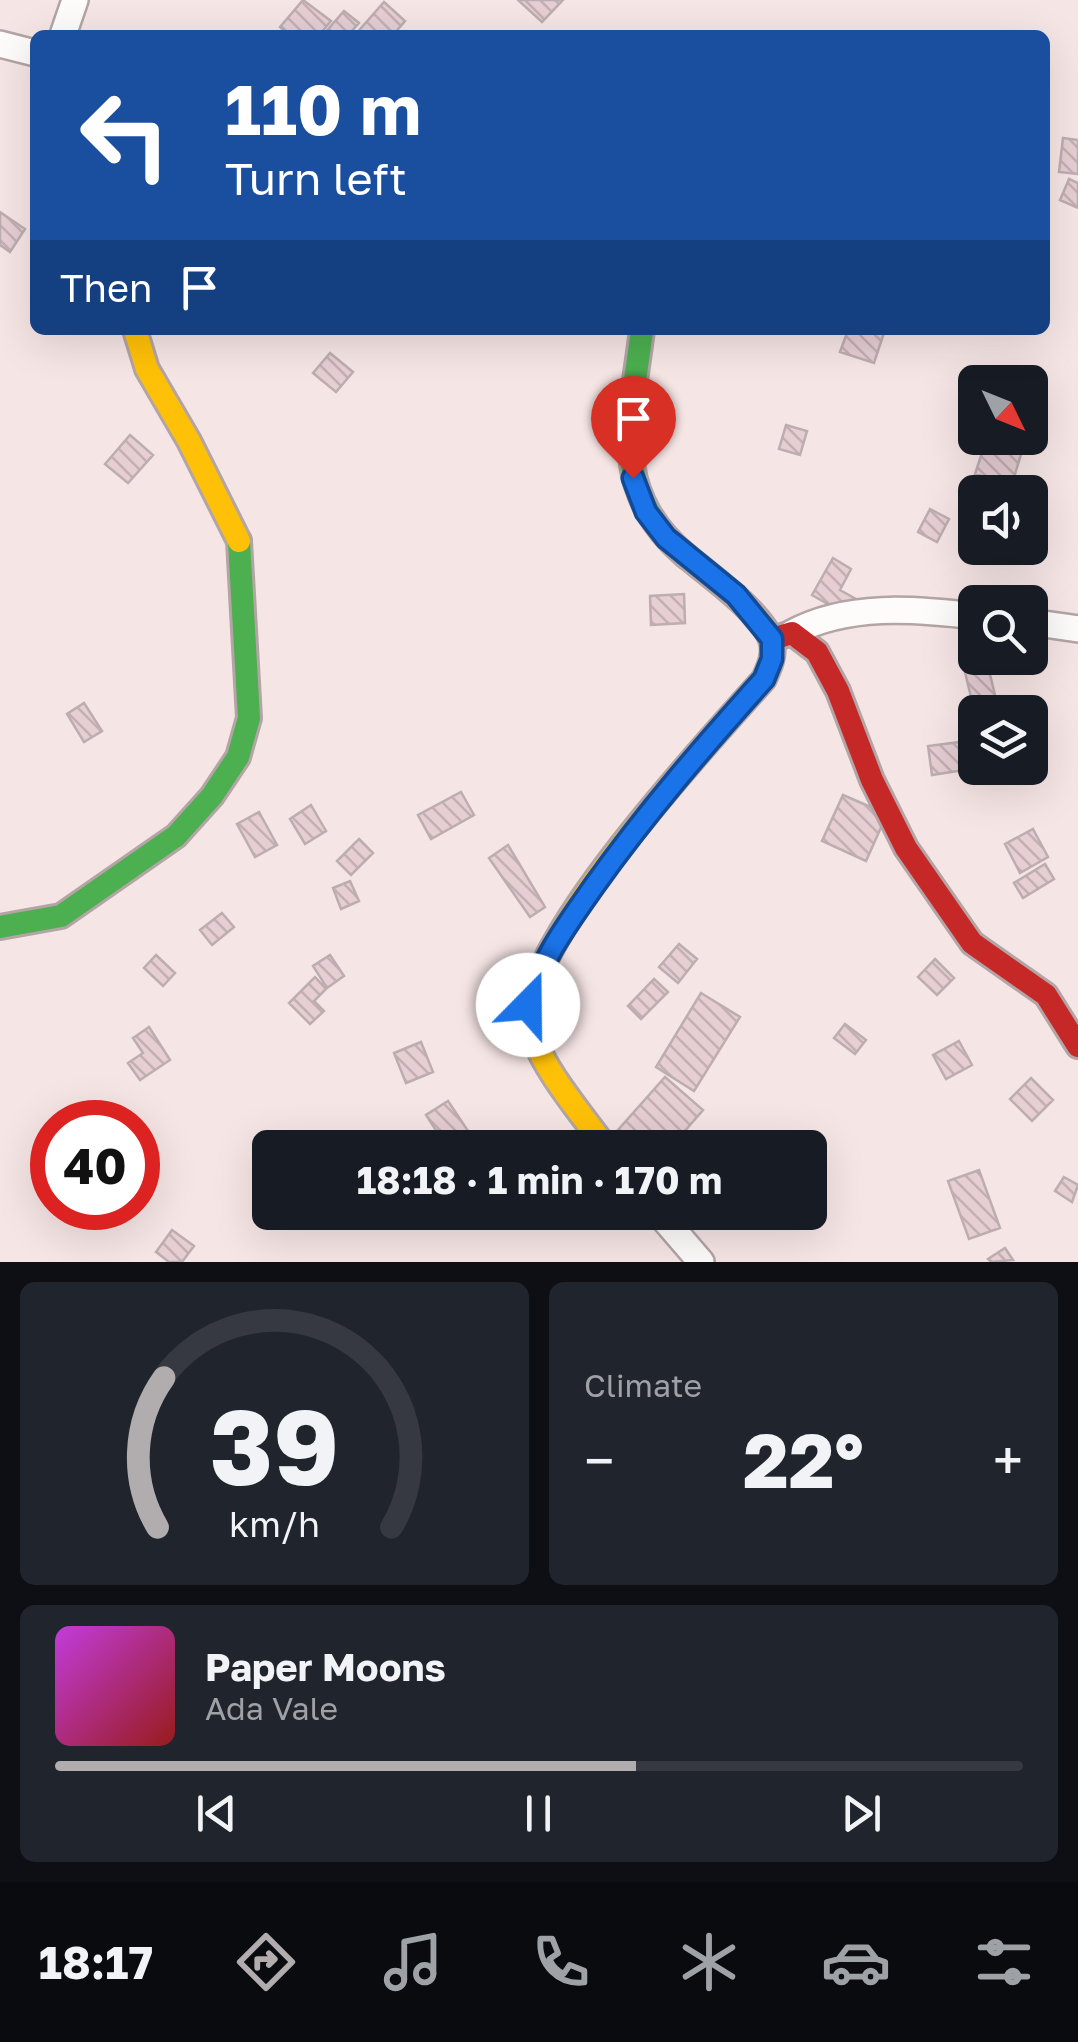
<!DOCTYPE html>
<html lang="en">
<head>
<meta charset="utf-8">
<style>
  :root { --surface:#171b24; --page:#20242c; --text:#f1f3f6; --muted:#9ea1a6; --line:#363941; --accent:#b1acae }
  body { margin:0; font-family:"Golos Text",sans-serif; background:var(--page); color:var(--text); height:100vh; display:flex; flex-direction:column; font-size:38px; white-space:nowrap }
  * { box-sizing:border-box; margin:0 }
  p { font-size:32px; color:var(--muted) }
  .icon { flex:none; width:55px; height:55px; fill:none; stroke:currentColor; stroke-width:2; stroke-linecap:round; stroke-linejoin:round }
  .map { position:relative; height:1262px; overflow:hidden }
  .panel { display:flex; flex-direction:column; gap:20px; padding:20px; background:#0d0f14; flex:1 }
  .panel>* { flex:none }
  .banner { position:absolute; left:30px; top:30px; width:1020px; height:305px; border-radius:15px; box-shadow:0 10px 40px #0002; background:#1a4fa0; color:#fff; overflow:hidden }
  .needle { width:65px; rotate:133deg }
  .fabs { position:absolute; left:958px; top:365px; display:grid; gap:20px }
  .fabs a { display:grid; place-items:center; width:90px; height:90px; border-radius:15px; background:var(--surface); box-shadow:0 10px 40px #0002; font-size:50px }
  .speed { position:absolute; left:30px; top:1100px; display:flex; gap:20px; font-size:50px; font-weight:700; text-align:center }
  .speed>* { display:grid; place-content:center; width:130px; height:130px; border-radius:50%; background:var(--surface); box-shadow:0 10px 40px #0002; line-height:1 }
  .speed .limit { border:15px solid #d22; background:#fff; color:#111 }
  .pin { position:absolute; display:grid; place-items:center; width:85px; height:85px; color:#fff; margin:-102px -42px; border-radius:50% 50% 50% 0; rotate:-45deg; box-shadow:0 0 10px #0007 }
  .pin .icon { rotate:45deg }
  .me { position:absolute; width:110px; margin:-55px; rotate:22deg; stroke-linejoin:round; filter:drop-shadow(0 0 8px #0008) }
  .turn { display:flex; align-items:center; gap:35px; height:210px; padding:0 30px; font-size:45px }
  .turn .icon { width:130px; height:130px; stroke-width:2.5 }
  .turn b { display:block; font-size:70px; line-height:85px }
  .then { display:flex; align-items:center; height:95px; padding:0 30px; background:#0003; gap:20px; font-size:38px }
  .big { font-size:75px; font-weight:700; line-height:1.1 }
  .panel .card { flex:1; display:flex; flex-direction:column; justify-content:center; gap:15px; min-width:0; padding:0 35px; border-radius:15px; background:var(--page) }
  .panel .dial { align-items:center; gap:0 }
  .dial svg { height:260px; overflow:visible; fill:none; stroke:var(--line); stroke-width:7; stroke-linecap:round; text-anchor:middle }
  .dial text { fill:var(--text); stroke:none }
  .song { display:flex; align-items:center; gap:30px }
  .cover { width:120px; height:120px; border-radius:15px; background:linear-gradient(135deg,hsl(290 70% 55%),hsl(0 70% 35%)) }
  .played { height:10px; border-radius:5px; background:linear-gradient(90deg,var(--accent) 60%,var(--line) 60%) }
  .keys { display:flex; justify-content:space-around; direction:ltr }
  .heat { display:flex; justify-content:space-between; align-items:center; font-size:55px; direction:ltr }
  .panel .tiles { flex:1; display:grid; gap:20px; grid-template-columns:1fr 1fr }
  .card:last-child { grid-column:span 2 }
  .trip { position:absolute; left:252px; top:1130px; width:575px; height:100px; border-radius:15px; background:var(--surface); box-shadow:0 10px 40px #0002; font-weight:700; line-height:100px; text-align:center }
  .menu { display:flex; height:160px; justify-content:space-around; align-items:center; background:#090b0e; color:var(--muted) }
  .menu .icon { width:70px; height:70px }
  .menu .current { color:var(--accent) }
  .menu b { font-size:45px; color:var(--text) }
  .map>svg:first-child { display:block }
</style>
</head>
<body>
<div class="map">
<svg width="1078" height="1262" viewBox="0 0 1078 1262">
  <defs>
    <pattern id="building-back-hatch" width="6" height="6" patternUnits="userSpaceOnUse" patternTransform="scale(2.5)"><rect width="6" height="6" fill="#e6ced3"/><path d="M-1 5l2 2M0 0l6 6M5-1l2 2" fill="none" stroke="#c4afb4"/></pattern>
  </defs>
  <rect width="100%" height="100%" fill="#f6e5e5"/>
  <path fill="url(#building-back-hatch)" stroke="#bcadb0" stroke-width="2.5" d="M303,0L331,21L319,35H290L280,27Z
    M518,0H563L542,22Z
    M384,2L405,21L393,35H355Z
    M344,11L359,23L348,35H323Z
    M1063,138L1078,140V174L1059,172Z
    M1069,179L1078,183V208L1060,200Z
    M0,212L25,229L10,252L0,245Z
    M848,330H885L874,363L840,352Z
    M330,353L353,372L336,392L313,373Z
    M786,425L807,431L800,455L779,449Z
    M130,435L153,455L128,483L105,464Z
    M986,441L1022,451L1012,484L975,474Z
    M930,509L949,519L937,542L918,532Z
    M833,558L851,569L840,590L856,599L847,615L812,595Z
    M684,594L685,623L651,625L650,596Z
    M986,658L995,695L972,701L963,664Z
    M84,703L102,731L84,742L67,714Z
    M960,742L964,770L932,775L928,746Z
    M461,792L474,815L431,839L418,815Z
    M843,795L887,814L866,861L822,841Z
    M311,805L326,831L305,844L290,819Z
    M259,812L277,845L255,857L237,824Z
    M1033,829L1048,857L1020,873L1005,844Z
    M359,839L373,853L351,875L337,861Z
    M508,845L545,907L530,917L489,858Z
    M1045,864L1054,879L1023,898L1014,883Z
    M350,881L359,901L341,909L333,888Z
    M222,913L234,927L212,945L200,930Z
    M679,944L697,959L678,983L659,967Z
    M156,955L175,973L163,986L144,968Z
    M330,955L344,976L327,988L313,966Z
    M935,959L954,978L937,995L918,977Z
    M315,977L326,989L314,1001L324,1011L310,1024L289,1003Z
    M654,979L668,992L641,1019L628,1006Z
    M701,993L740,1017L694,1091L656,1067Z
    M845,1024L866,1040L855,1054L834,1038Z
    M149,1027L170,1060L140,1080L128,1063L143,1053L133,1038Z
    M959,1041L972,1065L946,1079L933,1055Z
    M421,1042L433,1072L406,1083L394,1053Z
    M665,1077L703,1110L670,1148H637L618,1130Z
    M1031,1078L1053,1100L1032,1121L1010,1099Z
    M448,1101L468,1131L446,1146L426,1115Z
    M979,1170L1000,1228L969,1239L948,1181Z
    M1064,1177L1078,1185L1072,1202L1055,1191Z
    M172,1230L194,1246L182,1262H169L156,1252Z
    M1005,1248L1013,1260L991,1262L988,1259Z"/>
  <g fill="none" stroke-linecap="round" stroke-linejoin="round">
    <g stroke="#b3a4a5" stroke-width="30">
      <path id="street" d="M63,35L75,0
        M0,44L35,53
        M1030,622L1078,629
        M792,633C847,603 915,609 975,616
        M658,1212L701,1262"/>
    </g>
    <g stroke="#b3a4a5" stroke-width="28">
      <path id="fast" d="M642,330C631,419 608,490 686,556
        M0,927L61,916L176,836L212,796L238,757L249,718L239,541"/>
    </g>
    <g stroke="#b3a4a5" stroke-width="28">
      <path id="slow" d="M135,330L147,369L189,441L239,541
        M606,1148C582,1114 540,1067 530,1026C512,951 712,738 764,679C769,668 776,653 771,640C763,614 708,574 686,556"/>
    </g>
    <g stroke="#b3a4a5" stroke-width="28">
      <path id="jam" d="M772,639L792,633L817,652L838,691L872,780L906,848L972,943L1046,995L1078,1046"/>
    </g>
    <use href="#street" stroke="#fefbfb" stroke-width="25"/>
    <use href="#fast" stroke="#4caf50" stroke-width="22"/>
    <use href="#slow" stroke="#ffc107" stroke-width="22"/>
    <use href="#jam" stroke="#c62828" stroke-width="22"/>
  </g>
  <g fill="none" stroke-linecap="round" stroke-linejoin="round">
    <g stroke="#114b97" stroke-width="25">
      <path id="route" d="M528,1005C540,961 568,923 594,886C646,813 704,746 764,679L772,659V639L736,595L666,538L646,512L633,478"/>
    </g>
    <use href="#route" stroke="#1a73e8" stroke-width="18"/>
  </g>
</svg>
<div class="fabs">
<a><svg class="needle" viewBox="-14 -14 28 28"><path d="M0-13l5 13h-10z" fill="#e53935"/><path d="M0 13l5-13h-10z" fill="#9ea1a6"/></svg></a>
<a><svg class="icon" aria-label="sound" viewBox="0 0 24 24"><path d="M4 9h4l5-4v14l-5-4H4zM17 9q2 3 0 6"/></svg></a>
<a><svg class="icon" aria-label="search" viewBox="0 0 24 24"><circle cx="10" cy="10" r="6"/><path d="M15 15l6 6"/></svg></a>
<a><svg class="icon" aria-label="layers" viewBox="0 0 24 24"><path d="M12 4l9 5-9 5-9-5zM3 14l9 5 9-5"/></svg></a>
</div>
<div class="speed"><div class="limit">40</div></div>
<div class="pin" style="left:633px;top:478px;background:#d93025"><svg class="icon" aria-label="arrive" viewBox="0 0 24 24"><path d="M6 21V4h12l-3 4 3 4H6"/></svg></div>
<svg class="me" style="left:528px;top:1005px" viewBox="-20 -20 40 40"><circle r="19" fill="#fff"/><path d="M0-13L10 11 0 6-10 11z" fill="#1a73e8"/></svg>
<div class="trip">18:18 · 1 min · 170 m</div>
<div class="banner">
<div class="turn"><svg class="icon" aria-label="left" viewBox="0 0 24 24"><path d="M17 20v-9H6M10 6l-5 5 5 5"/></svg><div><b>110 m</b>Turn left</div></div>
<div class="then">Then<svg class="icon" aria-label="arrive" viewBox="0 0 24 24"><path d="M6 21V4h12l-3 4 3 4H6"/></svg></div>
</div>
</div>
<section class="panel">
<div class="tiles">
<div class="card dial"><svg viewBox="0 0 100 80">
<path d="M14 69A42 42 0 1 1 86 69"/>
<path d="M14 69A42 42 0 0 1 16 23" stroke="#b1acae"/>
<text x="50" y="56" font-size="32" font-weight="700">39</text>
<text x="50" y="72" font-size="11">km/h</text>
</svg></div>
<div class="card"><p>Climate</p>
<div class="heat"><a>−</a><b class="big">22°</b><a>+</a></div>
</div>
<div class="card">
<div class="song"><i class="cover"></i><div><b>Paper Moons</b><p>Ada Vale</p></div></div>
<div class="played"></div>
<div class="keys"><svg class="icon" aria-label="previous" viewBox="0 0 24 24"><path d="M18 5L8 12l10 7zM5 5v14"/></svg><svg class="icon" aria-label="pause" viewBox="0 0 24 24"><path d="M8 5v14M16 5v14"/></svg><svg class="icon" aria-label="next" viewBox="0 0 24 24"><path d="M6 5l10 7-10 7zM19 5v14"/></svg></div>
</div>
</div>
</section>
<nav class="menu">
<b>18:17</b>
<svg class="icon current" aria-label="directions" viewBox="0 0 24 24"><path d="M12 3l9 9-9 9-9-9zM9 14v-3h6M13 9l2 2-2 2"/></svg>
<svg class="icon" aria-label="music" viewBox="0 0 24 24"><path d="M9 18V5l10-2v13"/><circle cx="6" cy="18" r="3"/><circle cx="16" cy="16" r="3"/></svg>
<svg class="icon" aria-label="phone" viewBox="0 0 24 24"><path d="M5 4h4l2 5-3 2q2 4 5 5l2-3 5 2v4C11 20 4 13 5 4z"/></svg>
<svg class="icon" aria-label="climate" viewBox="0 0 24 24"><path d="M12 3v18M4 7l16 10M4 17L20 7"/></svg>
<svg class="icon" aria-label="car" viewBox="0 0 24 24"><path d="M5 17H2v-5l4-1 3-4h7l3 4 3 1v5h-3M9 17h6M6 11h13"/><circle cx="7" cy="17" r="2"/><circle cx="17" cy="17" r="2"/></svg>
<svg class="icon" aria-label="filters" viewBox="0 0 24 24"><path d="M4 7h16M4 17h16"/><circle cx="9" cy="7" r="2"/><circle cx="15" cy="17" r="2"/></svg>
</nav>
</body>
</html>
